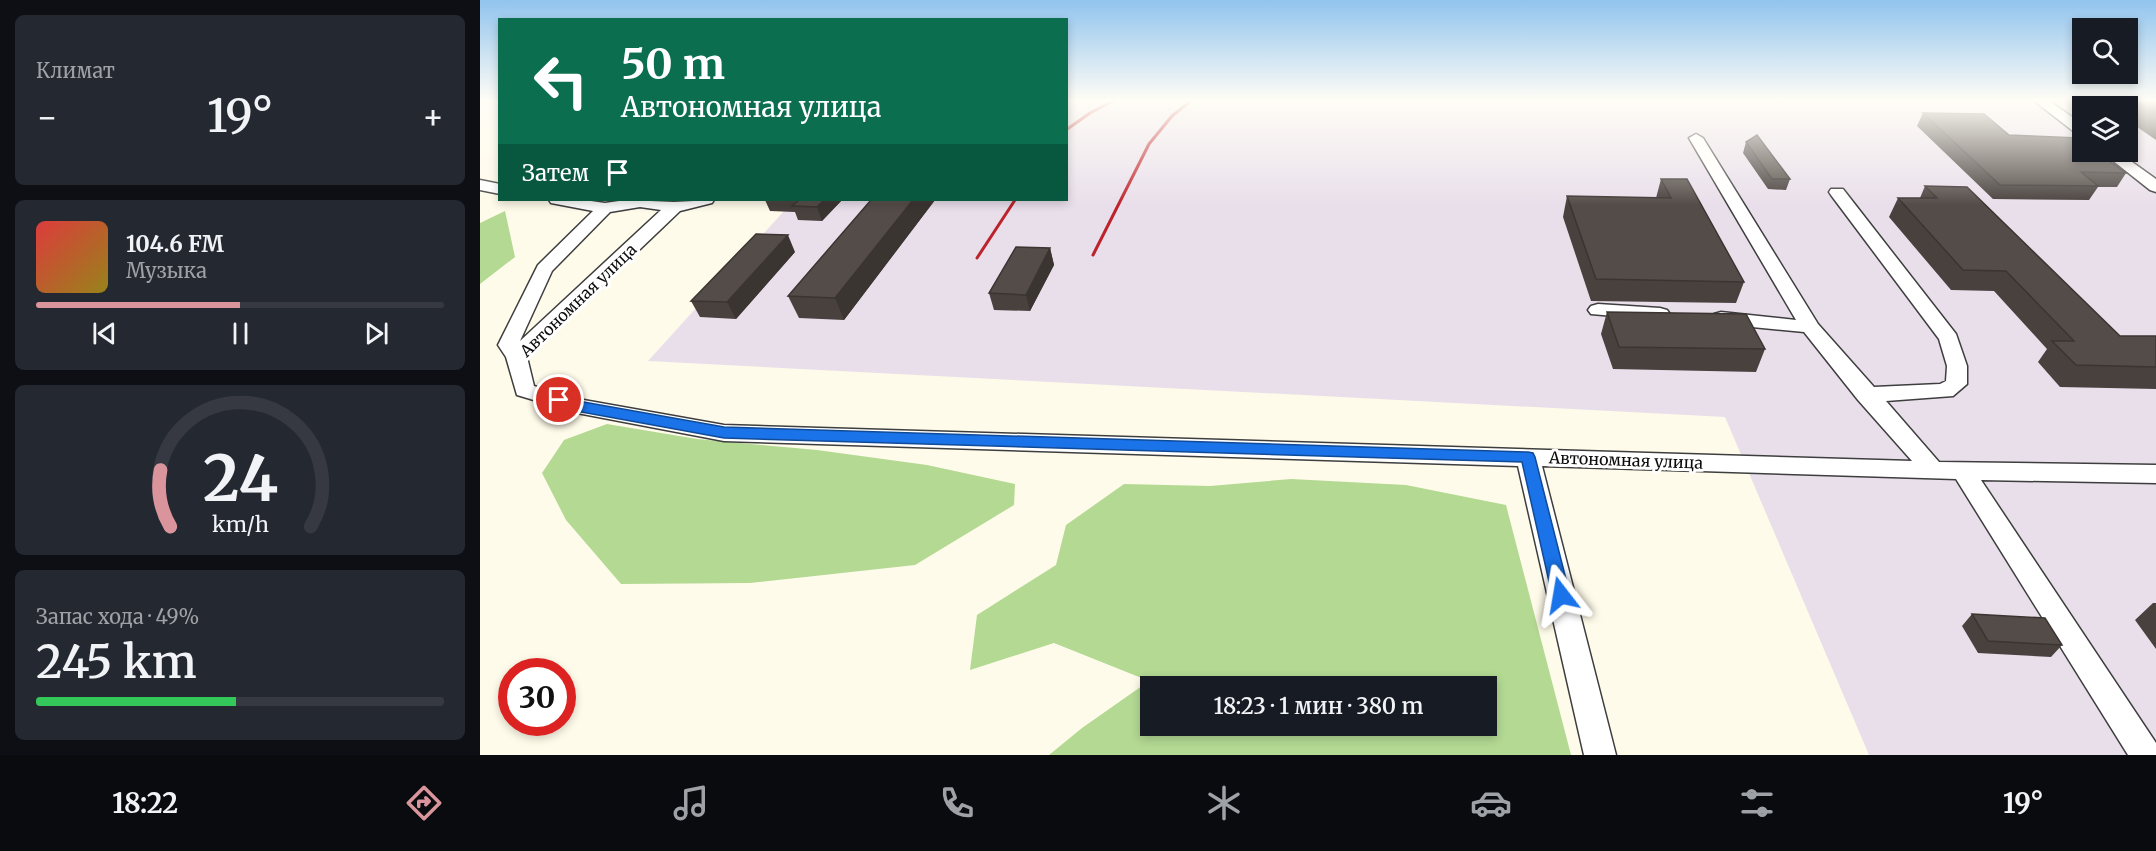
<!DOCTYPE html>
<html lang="ru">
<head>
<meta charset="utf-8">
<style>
  :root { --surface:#171b24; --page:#242831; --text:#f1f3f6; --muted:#9ea1a6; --line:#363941; --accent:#d9959b }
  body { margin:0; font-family:Merriweather,serif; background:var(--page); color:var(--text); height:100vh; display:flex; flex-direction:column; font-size:22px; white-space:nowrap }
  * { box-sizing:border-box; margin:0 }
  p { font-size:20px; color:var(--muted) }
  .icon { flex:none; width:33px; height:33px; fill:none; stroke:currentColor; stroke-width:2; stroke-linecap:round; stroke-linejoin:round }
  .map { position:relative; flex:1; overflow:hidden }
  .details { display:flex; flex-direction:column; gap:15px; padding:15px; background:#0d0f14; width:480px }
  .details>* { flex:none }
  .top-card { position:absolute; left:18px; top:18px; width:570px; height:183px; border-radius:0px; box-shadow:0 3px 9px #0003; background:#0b6e4f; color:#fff; overflow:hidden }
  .controls { position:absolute; left:1592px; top:18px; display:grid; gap:12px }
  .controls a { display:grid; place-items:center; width:66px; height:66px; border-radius:0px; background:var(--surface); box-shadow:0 3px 9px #0003; font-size:30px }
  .speed { position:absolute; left:18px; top:658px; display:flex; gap:12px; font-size:30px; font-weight:700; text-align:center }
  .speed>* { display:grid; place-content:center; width:78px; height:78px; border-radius:50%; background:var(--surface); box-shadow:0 3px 9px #0003; line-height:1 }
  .speed .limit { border:9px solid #d22; background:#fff; color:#111 }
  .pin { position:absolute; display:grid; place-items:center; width:51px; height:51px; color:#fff; margin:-26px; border:3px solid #fff; border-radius:50%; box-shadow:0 2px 6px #0007 }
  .me { position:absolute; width:66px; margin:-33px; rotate:346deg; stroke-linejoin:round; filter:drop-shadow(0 0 4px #0008) }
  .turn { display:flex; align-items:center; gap:21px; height:126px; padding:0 24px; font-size:27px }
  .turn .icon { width:78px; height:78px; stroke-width:2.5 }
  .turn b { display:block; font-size:42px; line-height:51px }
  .then { display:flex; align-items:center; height:57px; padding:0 24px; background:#0003; gap:12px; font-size:22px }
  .big { font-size:45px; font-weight:600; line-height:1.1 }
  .details .widget { flex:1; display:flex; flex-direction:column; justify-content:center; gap:9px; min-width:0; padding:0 21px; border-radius:9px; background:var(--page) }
  .details .dial { align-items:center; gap:0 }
  .dial svg { height:156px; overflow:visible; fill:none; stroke:var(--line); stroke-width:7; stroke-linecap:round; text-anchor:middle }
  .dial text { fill:var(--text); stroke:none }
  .song { display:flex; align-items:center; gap:18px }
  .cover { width:72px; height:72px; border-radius:9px; background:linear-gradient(135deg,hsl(0 70% 55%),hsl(50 70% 35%)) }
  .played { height:6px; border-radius:3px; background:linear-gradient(90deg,var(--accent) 50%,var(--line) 50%) }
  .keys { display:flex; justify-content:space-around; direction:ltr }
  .heat { display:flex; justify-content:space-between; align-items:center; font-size:33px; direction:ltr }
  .charge { height:9px; border-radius:4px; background:linear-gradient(90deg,#34c759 49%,var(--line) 0) }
  .trip { position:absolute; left:660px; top:676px; width:357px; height:60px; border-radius:0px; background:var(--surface); box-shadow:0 3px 9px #0003; font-weight:600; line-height:60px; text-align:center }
  .menu { display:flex; height:96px; justify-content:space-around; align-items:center; background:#090b0e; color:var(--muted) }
  .menu .icon { width:42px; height:42px }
  .menu .current { color:var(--accent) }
  .menu b { font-size:27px; color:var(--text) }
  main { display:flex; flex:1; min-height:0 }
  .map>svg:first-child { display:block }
</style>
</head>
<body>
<main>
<section class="details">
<div class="widget"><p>Климат</p>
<div class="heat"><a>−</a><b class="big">19°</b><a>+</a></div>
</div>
<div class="widget">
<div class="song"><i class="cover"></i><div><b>104.6 FM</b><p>Музыка</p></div></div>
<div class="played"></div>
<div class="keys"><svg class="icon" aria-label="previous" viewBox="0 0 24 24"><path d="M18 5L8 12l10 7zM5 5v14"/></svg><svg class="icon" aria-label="pause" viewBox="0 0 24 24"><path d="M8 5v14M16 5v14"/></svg><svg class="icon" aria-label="next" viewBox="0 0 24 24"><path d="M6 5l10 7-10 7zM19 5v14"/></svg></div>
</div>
<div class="widget dial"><svg viewBox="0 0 100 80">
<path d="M14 69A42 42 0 1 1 86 69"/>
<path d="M14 69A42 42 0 0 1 9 40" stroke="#d9959b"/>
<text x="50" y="56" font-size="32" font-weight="700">24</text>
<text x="50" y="72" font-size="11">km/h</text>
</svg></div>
<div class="widget"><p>Запас хода · 49%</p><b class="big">245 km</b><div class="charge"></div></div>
</section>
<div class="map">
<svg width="1676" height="755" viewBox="0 0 1676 755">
  <rect width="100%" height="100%" fill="#fffbea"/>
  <path fill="#e9dfeb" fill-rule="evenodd" d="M587,100H1676V755H1389L1245,417L168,361L314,200H586ZM1602,106H1647V152H1602Z"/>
  <path fill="#b3d993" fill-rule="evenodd" d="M25,211L35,257L0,284V223Z
    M127,424L217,439L337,450L447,465L535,484L534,505L435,565L270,583L141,584L86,520L62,473L84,440Z
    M811,479L926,485L1026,505L1091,755H569L602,728L669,681L574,643L490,670L497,615L576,565L586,525L644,484L730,486ZM670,687H1006V726H670Z"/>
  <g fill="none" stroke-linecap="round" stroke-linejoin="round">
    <g stroke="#3e3e3e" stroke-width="3">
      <path id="minor" d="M1553,100H1568L1602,124V135L1597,134Z
        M1216,134L1223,138L1338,324L1394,387L1460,384L1466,381L1467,366L1459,339L1351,195L1349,192L1351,189H1363L1476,334L1487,366V384L1473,396L1406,401L1459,462L1676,465V483L1501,480L1676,743V755H1648L1476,479L1062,466L1136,755H1104L1038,466L244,441L97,413L37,395L26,357L18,345L58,265L113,211L71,203L69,200H104L125,203L146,200L194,202L234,200L232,203L200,211L47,357L54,386L98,399L244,425L1432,461L1378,400L1324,332L1241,324L1234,322L1231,318L1234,314L1241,312L1316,320L1209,138ZM160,207L181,210L40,341L72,271L130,212Z
        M1622,152H1638L1676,179V192L1670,190Z
        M0,180L20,184V194L0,190Z
        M1118,304L1180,308L1187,310L1190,314L1187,318L1180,320L1111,314L1108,310L1111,306Z"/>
    </g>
    <use href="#minor" fill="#fff" fill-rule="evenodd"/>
    <path stroke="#bc232b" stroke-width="3" d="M586,130L610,113L635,100
      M613,255L669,144L692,116L712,100
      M497,258L535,200"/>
  </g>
  <path fill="#48413e" d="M1638,100H1676V140L1647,120V106H1634Z
    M1443,113L1529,135L1646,173L1637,187H1618L1609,200L1513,199L1437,126Z
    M1266,142L1310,179L1306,190L1288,189L1263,153Z
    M1181,179L1264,282L1256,303L1111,301L1083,217L1087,196L1176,198Z
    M1445,186L1640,336H1676V389L1580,387L1558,362L1567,349L1514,291L1471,290L1409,217L1418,198H1440Z
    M285,200H362L342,221L318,220L315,212L290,211Z
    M391,200H455L364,320L319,318L308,296Z
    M570,248L574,265L550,311L514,310L509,293Z
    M315,252L256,319L220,317L211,301Z
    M1127,312L1285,349L1276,372L1133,369L1121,334Z
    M1673,603H1676V649L1655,620Z
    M1492,614L1582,645L1571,657L1498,653L1482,626Z"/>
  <path fill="#3b3532" d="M344,200H362L342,221L337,207Z
    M433,200H455L364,320L355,298Z
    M308,235L315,252L256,319L247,302Z
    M570,248L574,265L550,311L546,295Z"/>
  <path fill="#544c48" stroke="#3b3532" stroke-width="1.5" d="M1656,100H1676V113Z
    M1443,113L1504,114L1529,135L1599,138L1602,140V152H1617L1646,173L1601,172L1618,186L1520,185Z
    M1277,135L1310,179H1292L1266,142Z
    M1181,179H1207L1264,282L1116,279L1087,196L1191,198Z
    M1445,186L1487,187L1640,336H1676V367L1596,365L1572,341H1594L1526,271L1483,270L1418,198H1457Z
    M319,200H344L337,207L312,206Z
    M391,200H433L355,298L308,296Z
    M276,234L308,235L247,302L211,301Z
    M536,247L570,248L546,295L509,293Z
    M1127,312L1266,314L1285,349L1139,347Z
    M1492,614L1565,618L1582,645L1508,641Z"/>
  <linearGradient id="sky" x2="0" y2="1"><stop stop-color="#91c4ee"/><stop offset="0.49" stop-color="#fffdf6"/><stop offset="1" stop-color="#fffdf6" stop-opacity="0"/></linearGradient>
  <rect width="1676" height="205" fill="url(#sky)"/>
  <path fill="#1a73e8" stroke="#114b97" stroke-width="1.5" d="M79,396L98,401L244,427L1048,452L1053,453L1055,457L1090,595L1087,600L1081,602L1075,600L1072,595L1042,462L244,438L96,411L74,404L72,400L74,397Z"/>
  <g text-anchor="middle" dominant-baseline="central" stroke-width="6" stroke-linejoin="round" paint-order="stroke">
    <g font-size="16" fill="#0b0b0b" stroke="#fff">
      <text transform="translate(98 300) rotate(-44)">Автономная улица</text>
      <text transform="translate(1146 460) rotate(2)">Автономная улица</text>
    </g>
  </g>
</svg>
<div class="controls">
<a><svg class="icon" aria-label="search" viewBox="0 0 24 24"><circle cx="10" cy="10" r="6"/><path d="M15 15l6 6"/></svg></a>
<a><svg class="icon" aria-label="layers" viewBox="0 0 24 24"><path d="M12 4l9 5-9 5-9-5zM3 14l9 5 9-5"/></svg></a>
</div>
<div class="speed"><div class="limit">30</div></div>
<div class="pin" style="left:79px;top:400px;background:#d93025"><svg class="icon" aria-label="arrive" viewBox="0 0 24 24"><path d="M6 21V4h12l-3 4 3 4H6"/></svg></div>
<svg class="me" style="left:1081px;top:595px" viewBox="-20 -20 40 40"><path d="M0-17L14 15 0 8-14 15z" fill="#1a73e8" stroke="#fff" stroke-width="4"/></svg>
<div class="trip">18:23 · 1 мин · 380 m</div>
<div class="top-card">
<div class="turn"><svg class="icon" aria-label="left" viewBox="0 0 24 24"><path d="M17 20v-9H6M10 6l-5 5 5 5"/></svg><div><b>50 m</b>Автономная улица</div></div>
<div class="then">Затем<svg class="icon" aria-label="arrive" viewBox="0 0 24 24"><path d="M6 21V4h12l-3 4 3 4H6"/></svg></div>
</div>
</div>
</main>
<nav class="menu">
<b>18:22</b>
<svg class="icon current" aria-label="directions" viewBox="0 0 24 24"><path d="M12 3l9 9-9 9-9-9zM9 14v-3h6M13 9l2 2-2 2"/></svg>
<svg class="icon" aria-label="music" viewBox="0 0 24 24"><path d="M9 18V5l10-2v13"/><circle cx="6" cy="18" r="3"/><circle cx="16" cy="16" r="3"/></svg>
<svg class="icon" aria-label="phone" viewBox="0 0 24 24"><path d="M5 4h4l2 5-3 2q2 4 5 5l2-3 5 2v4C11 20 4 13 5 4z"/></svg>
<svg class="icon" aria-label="climate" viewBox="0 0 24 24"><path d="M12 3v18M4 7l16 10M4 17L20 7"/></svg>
<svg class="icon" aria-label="car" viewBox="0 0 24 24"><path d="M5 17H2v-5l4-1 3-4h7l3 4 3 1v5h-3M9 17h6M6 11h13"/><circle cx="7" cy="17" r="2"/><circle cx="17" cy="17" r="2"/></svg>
<svg class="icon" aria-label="filters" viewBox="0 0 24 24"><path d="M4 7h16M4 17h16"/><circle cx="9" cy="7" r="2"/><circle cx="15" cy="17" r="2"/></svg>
<b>19°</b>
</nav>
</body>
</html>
